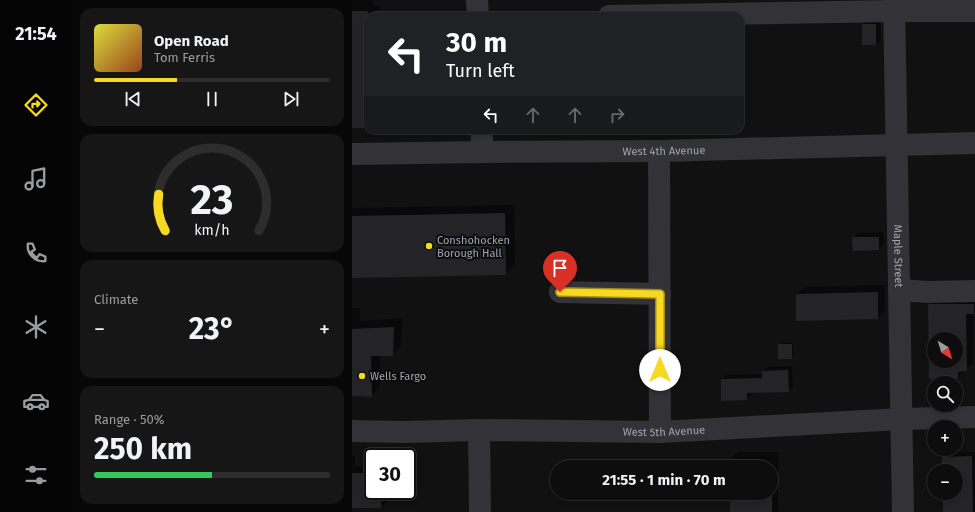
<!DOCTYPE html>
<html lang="en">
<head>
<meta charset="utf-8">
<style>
  :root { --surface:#0d0d0e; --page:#161617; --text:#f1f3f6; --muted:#9a9c9e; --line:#2d2d2e; --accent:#f7d924 }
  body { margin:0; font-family:"Fira Sans",sans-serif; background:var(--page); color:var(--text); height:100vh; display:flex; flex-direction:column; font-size:15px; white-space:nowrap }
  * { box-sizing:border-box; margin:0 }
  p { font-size:13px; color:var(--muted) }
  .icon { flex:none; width:22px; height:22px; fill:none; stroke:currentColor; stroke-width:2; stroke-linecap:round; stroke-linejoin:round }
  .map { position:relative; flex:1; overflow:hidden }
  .panel { display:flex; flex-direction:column; gap:8px; padding:8px; background:#070708; width:280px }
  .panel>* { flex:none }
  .banner { position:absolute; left:12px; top:12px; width:380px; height:122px; border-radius:12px; box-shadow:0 2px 6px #0003,0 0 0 1px var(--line); background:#202124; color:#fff; overflow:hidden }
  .needle { width:26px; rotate:142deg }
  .controls { position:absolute; left:575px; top:332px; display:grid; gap:8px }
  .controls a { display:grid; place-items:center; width:36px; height:36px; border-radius:50%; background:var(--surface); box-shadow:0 2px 6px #0003,0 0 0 1px var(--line); font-size:20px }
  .speed { position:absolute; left:12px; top:448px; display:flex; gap:8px; font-size:20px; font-weight:700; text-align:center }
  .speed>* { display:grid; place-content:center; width:52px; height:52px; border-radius:50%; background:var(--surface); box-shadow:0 2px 6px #0003,0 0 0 1px var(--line); line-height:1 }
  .speed .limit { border:2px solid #111; border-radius:6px; background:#fff; color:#111 }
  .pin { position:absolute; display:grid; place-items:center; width:34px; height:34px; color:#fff; margin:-41px -17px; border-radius:50% 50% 50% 0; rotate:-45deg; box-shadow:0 0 4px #0007 }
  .pin .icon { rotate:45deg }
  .me { position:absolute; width:44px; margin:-22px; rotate:0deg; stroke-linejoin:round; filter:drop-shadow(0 0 3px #0008) }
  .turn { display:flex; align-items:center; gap:14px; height:84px; padding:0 16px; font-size:18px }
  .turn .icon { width:52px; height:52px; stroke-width:2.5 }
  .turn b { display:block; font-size:28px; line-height:34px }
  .lanes { display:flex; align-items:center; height:38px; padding:0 16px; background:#0003; justify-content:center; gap:20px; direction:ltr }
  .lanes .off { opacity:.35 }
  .big { font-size:30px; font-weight:700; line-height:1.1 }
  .panel .tile { flex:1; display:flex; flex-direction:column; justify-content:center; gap:6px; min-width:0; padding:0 14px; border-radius:12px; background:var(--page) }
  .panel .dial { align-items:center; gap:0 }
  .dial svg { height:104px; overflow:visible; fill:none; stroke:var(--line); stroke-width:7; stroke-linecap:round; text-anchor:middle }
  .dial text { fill:var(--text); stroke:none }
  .song { display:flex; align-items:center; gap:12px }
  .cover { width:48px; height:48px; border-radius:6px; background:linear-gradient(135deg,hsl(60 70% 55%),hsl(20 70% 35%)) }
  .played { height:4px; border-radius:2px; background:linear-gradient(90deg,var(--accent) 35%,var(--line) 35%) }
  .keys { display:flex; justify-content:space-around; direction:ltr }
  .heat { display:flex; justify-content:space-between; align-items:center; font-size:22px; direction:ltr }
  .charge { height:6px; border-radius:3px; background:linear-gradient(90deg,#34c759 50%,var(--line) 0) }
  .trip { position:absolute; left:198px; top:460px; width:228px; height:40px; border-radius:20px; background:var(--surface); box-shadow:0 2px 6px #0003,0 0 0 1px var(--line); font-weight:700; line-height:40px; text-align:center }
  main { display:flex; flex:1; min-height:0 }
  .dock { display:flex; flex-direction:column; width:72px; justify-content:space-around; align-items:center; background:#050506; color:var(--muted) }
  .dock .icon { width:28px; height:28px }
  .dock .on { color:var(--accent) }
  .dock b { font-size:18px; color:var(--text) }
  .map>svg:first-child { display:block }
</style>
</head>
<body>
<main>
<nav class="dock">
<b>21:54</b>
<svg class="icon on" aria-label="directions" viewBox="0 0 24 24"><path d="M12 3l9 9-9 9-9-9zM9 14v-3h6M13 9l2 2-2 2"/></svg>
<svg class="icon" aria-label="music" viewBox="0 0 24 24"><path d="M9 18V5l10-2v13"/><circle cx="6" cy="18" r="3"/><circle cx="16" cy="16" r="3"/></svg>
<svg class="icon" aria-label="phone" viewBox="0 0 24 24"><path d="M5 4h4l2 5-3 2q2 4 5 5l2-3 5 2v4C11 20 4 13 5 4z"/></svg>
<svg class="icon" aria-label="climate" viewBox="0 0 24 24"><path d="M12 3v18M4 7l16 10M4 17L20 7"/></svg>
<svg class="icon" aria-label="car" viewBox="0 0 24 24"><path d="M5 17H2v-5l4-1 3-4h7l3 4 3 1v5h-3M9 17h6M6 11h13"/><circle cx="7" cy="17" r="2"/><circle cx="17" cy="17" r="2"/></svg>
<svg class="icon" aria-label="filters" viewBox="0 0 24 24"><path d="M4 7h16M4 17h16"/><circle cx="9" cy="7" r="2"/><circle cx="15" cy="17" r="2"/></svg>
</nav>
<section class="panel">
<div class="tile">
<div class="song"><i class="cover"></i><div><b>Open Road</b><p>Tom Ferris</p></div></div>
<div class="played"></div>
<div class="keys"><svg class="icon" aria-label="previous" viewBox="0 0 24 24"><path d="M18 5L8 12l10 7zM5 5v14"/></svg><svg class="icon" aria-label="pause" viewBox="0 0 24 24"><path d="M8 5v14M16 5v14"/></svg><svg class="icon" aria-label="next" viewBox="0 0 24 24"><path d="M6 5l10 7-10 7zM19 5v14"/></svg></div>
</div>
<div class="tile dial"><svg viewBox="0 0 100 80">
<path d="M14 69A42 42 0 1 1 86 69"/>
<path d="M14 69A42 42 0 0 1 9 41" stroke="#f7d924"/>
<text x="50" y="56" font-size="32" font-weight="700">23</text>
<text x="50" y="72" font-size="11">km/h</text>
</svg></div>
<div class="tile"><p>Climate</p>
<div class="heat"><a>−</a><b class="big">23°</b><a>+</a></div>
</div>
<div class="tile"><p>Range · 50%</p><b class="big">250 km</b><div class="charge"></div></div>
</section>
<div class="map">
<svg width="623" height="512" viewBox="0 0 623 512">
  <rect width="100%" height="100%" fill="#111112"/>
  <path fill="#0007" fill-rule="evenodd" d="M0,0H21V5H27V16H16V124L14,127H0Z
    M515,20H528L529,40L524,44L511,24Z
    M162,205L163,265L153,274L0,277V208Z
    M531,232L532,245L527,249L501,238L506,233Z
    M533,285V311L526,318L445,320V294L452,287Z
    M623,297V312L621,313V363L606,377L578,378L577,305L584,298ZM582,339H604V361H582Z
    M0,308H8V321L50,318L49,345L40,355H28V387L19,396L0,395Z
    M429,342L441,343V356L439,358L427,345Z
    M440,366L441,386L436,391L400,392V394L395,399L370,380L374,375L411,374V371L416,367Z
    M386,452H426V512H379V493H419V467H379V459Z
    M623,452V512H592V493H604V471H591V457L595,453Z
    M0,456H3V466H21V491H36V500L29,507H0Z"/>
  <path fill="#242426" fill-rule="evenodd" d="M0,11H16V67L12,68L13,97H16L14,128H0Z
    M510,24H524V45H510Z
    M153,213L154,275L0,278V216Z
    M500,237H527V250L501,251Z
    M526,292V319L444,321V294Z
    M576,304H622V314H614L615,371L606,372V378L577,379ZM582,339H604V361H582Z
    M42,327L41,356H19L20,397L0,396V329Z
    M426,344H440V359H426Z
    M436,370L437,392L395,393V400L369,401V379L410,378V371Z
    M620,456L621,512H591V493H604V471H590V457Z
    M0,473H21V491H29V508H0Z
    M378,493H420V512H378Z"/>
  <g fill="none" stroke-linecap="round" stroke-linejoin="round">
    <g stroke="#323237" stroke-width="22">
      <path d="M125,0L126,16"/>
      <path id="s1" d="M542,0L551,512"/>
      <path d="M257,16L542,11H623"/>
      <path d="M130,130V152"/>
      <path d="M307,151L308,432"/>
      <path id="s2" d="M0,154L130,152L307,151L623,143"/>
      <path d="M547,290L576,292L623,291"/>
      <path d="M208,292L308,294"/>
      <path d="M127,430L128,512"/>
      <path id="s3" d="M0,431L52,432L127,430L308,432L549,419L623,417"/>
    </g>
  </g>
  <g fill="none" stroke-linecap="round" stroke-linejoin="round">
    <g stroke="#a18d17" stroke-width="10">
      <path id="route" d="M208,292L308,294V370"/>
    </g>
    <use href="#route" stroke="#f7d924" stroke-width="7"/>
  </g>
  <g fill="#f7d924" stroke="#0c0c0d" stroke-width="1.5">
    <circle cx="77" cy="246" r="4"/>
    <circle cx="10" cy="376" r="4"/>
  </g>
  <g text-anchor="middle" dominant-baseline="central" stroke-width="4" stroke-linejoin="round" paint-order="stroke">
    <g font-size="11" fill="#a2a4b4" stroke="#0c0c0d">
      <text stroke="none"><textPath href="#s2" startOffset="312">West 4th Avenue</textPath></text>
      <text stroke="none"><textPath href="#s1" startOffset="256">Maple Street</textPath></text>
      <text stroke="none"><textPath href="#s3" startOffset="312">West 5th Avenue</textPath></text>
    </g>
    <g font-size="11" fill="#a2a4b4" stroke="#0c0c0d" text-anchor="start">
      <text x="85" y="240">Conshohocken<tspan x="85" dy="13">Borough Hall</tspan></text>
      <text x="18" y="376">Wells Fargo</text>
    </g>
  </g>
</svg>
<div class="controls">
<a><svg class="needle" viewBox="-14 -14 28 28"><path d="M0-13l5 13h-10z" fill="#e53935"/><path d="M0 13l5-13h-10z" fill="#9a9c9e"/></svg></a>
<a><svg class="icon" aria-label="search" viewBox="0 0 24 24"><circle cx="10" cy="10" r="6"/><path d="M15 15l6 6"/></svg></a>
<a>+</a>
<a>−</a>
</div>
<div class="speed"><div class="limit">30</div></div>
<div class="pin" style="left:208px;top:292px;background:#d93025"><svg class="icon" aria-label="arrive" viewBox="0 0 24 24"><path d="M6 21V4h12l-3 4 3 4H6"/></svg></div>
<svg class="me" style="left:308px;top:370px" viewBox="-20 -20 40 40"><circle r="19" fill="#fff"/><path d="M0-13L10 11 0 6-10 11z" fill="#f7d924"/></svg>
<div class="trip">21:55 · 1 min · 70 m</div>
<div class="banner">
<div class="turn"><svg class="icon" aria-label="left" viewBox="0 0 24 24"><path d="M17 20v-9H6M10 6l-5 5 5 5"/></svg><div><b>30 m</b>Turn left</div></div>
<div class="lanes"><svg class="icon" aria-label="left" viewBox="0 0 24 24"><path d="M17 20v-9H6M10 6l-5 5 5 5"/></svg><svg class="icon off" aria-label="ahead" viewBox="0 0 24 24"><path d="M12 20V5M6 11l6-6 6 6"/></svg><svg class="icon off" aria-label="ahead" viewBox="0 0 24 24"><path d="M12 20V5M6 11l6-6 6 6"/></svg><svg class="icon off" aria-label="right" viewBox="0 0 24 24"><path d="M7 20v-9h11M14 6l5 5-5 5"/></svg></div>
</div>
</div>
</main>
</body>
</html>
